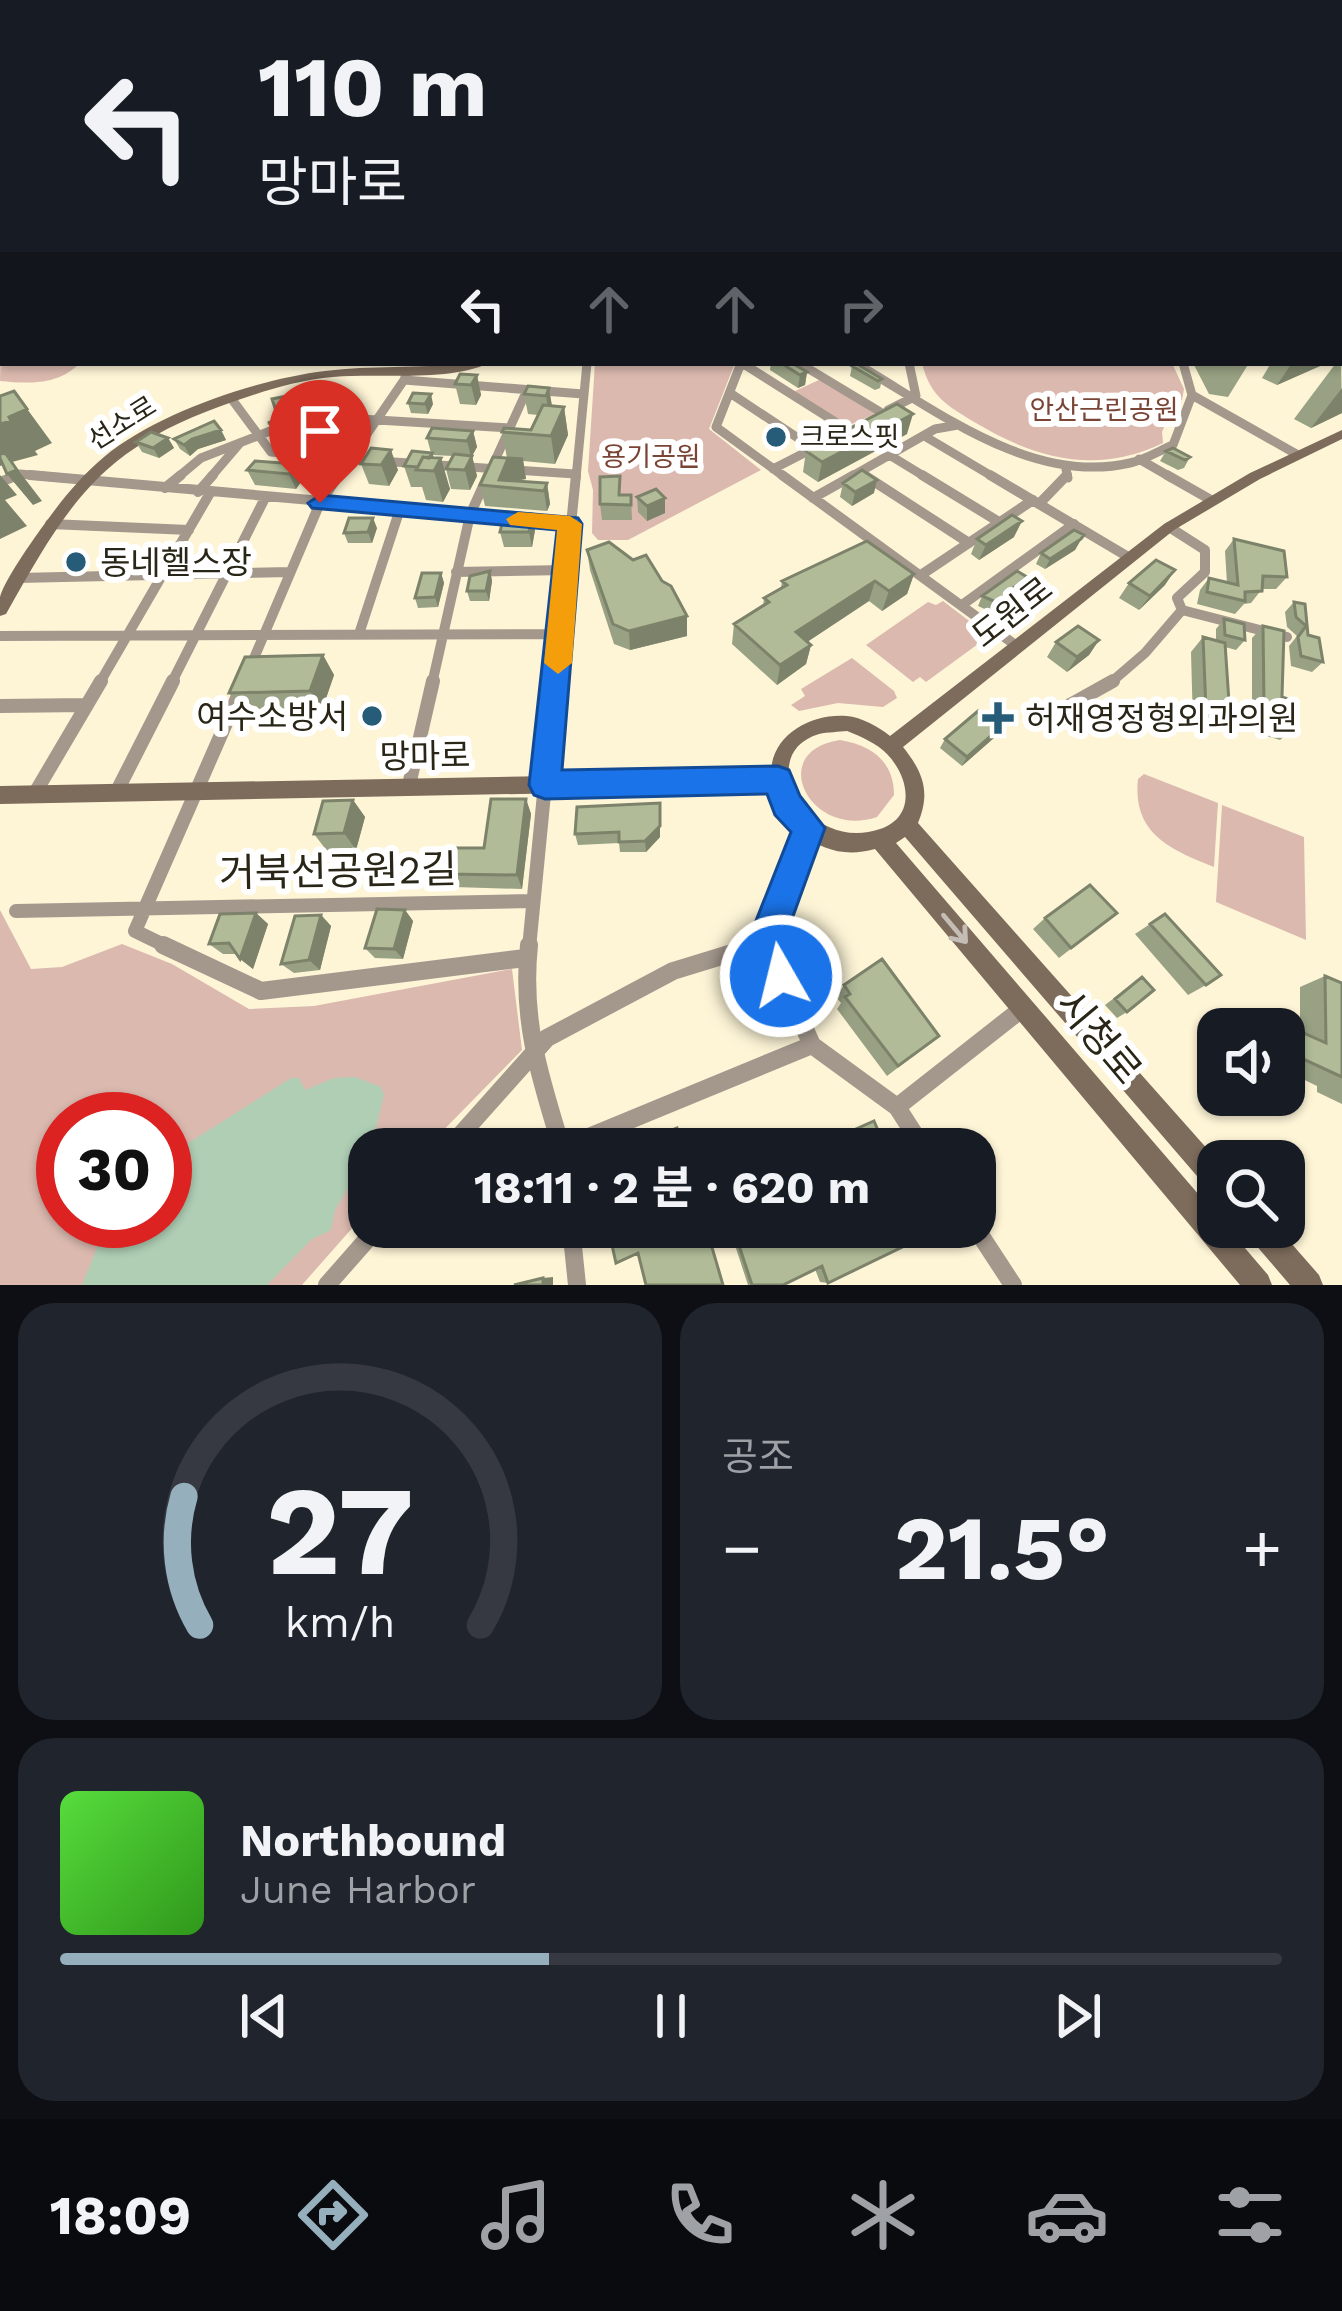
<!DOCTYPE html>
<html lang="ko">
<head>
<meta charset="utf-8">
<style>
  :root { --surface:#171b24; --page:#20242c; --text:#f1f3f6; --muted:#9ea1a6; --line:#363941; --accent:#96afbd }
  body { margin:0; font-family:"Work Sans","Noto Sans KR",sans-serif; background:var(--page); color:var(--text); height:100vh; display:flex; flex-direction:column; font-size:45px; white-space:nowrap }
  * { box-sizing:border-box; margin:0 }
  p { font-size:39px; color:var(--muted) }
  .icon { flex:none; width:66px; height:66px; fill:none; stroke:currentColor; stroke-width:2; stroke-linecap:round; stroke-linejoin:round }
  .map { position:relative; height:1285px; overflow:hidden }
  .drawer { display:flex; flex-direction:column; gap:18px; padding:18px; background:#0d0f14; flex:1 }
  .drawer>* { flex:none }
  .hud { position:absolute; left:0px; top:0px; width:1344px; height:366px; box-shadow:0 3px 9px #0004; background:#171b24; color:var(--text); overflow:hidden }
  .buttons { position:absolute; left:1197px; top:1008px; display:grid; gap:24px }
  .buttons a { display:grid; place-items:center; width:108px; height:108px; border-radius:24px; background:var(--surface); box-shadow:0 3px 9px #0004; font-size:60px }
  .speed { position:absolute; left:36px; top:1092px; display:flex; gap:24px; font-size:60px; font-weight:700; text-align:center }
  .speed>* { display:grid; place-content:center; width:156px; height:156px; border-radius:50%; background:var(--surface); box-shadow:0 3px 9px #0004; line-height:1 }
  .speed .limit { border:18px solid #d22; background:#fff; color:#111 }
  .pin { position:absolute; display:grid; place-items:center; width:102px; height:102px; color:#fff; margin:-123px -51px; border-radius:50% 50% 50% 0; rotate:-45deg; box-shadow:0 0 12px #0007 }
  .pin .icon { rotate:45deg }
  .me { position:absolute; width:132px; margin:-66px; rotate:352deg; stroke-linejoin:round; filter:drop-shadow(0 0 9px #0008) }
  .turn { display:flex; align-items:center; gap:42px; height:252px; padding:0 60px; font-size:54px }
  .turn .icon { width:156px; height:156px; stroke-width:2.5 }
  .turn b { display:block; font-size:84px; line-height:102px }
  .lanes { display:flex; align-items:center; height:114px; padding:0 60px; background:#0003; justify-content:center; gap:60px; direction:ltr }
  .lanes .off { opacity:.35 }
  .big { font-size:90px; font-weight:700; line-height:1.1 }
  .drawer .widget { flex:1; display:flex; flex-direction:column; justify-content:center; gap:18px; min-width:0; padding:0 42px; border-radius:36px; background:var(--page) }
  .drawer .dial { align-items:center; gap:0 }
  .dial svg { height:312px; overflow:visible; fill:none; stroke:var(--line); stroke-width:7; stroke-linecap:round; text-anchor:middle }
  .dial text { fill:var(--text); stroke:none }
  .song { display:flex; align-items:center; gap:36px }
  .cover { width:144px; height:144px; border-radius:18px; background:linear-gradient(135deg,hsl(110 70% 55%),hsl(110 70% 35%)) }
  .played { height:12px; border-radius:6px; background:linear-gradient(90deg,var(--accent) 40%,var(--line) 40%) }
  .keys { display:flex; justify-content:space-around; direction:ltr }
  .heat { display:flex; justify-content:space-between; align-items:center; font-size:66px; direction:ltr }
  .drawer .tiles { flex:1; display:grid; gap:18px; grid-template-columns:1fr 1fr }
  .widget:last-child { grid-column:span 2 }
  .trip { position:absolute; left:348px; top:1128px; width:648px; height:120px; border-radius:36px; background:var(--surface); box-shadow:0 3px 9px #0004; font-weight:700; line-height:120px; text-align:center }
  .tabs { display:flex; height:192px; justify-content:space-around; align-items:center; background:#090b0e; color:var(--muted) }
  .tabs .icon { width:84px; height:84px }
  .tabs .current { color:var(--accent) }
  .tabs b { font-size:54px; color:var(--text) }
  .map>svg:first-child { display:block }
</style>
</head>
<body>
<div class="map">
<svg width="1342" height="1285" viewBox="0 0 1342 1285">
  <rect width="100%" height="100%" fill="#fef5d7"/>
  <path fill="#dbb9af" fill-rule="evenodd" d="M3,249V363H80C59,385 29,384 0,381Z
    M595,363H735L709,429L761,470L628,540H598L592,533L593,490L588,471Z
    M922,363H1172L1184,389L1182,400L1174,403L1162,432L1163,443C1097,475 1036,459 976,423C948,406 930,397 922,363Z
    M821,379L875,414L847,426L793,392Z
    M943,601L989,636L926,682L920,677L913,682L866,645L928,602L936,605Z
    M852,658L894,691L897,698L883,707L838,703L799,711L791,705L805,696L801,689Z
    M840,740C872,745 894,762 894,795L877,817C810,840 765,751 840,740Z
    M1144,774L1218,803L1214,867C1171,850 1132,834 1138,779Z
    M1222,805L1304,837L1306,940L1216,902Z
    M0,910L31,969L62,967L122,944L172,964L249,1009L314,1006L512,969L522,1050L425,1149H369V1209L302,1285H0ZM63,1119H165V1221H63Z"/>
  <path fill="#afceb4" d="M355,1077L381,1087L384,1095L371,1149L335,1210L331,1230L312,1239L267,1285H82L108,1221H165V1163L182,1147L291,1078H299L305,1090L334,1078Z"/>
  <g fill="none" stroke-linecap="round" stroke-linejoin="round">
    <path stroke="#a4988d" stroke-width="9" d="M741,363L716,427L786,478
      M742,363L848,430
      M799,363L882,413
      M855,363C935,409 1031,486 1130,463C1144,460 1159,451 1173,445L1192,395L1183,363
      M406,375L404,380L583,394
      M730,393L813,448
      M1192,395L1298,455
      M231,398L271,452L359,460
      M888,410L916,396L909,363
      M344,418L510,428
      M926,437L995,478
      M891,456L927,478
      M1139,459L1172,478
      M379,461L575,474
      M1065,465L1068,478
      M773,469L816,447
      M864,475L868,478
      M10,478L20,474L64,478
      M177,478L201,458L283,426
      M210,478L240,443
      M337,478L404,380
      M487,478L527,390
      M576,478L587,363
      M849,478L935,429L958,425"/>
    <path stroke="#a4988d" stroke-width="10" d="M30,475L570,523
      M782,475L1018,647
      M864,475L969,543
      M922,475L999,522
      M990,475L1130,558
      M1167,475L1211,500
      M0,482L18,475
      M165,488L181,475
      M198,492L213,475
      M813,498L854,475
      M1039,504L1067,475
      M50,524L189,530
      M456,572L567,570
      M921,575L1033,500
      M18,578L290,572
      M962,605L1074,524
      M1182,610L1287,637
      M359,634L400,509
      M0,636L561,634
      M249,670L320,503L339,475
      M99,684L210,493
      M171,684L265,498
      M432,684L470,515L488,475
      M555,684L576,475
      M1109,684L1145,653L1182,610L1177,598L1205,572V550L1169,527"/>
    <path stroke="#a4988d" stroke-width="14" d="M1070,705L1113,681
      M0,706L86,705
      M409,785L433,681
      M117,791L173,681
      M35,793L101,681
      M16,911L531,901
      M170,948L135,931L241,689
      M529,948L555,681
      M748,948L766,942
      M768,948L766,942L809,828"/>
    <path stroke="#a4988d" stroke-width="18" d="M163,945L261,991L525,958
      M529,945C521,1021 540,1077 562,1149
      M767,945L812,1045L897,1107L924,1149
      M897,1107L1023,1008
      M562,1148L812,1045
      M448,1149L547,1038L673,971L758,945
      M571,1227L577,1285
      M975,1227L1013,1285
      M327,1285L378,1227"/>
    <path fill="#7d6c5c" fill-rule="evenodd" d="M464,363H489C450,382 378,373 333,377C299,380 267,390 235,401C103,446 71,498 6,614L0,616C0,610 0,603 0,597C4,581 32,541 43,526C61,501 80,477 104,457C156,413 258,379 325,371C371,365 418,369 464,363Z
      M1342,430V439L1260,479L1174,530L903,747C923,772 931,792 918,823L1218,1161V1194L1209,1190L905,837L896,843L1218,1217V1227H1227L1268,1275L1272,1285H1240L875,849C825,863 790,832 772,789L0,804V786L771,772C772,734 812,713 847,716C861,717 879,727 890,736L1164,524L1250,473ZM847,731C862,737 876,743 887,754C910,778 916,817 880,829C807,854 752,754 819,734C828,732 839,732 847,731Z
      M1245,1227H1277L1319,1275L1323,1285H1290L1249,1237Z"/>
  </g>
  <path fill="#98a183" d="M1341,356L1342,413L1311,428L1294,419L1336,363H1341Z
    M771,363H795L794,365L807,372L805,385L798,388L770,370Z
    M1193,363H1249L1228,397L1209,394Z
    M1271,363H1322L1320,366L1277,385L1262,378Z
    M852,366L882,379L880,388L875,390L850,376Z
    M477,375L481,395L476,405L460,404L455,384Z
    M549,388L552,406L564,407L568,435L555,464L523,461L526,479L515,481L547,483L550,504L547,511L485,506L480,485L507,458L502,432L531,430L538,415L528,414L524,394Z
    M322,400L321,405L353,407L361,427L346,448L278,443L268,423L280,419L276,411Z
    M408,403L433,404L428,414L411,413Z
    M221,430L226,440L198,449L190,456L180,449L174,439Z
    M473,431L477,447L472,456L477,476L470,490L451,489L446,469L453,456L433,455L450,489L443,502L426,500L422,487H411L404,466L431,453L427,438Z
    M907,434L818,482L803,472L806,451Z
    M168,438L174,448L159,458L142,452L136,442Z
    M371,448L398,470L389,486L369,484L361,464Z
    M1166,451L1190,457L1184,468L1178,470L1160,461Z
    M255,461L303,479L296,489L255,485L247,470Z
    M843,483L874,493L852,506L840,497Z
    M621,495H631L632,520H602L600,504Z
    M637,497L665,498V513L647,521L638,512Z
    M377,528L372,543H348L344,533Z
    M535,530L532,547H504L500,532Z
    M1084,535L1075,550L1045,569L1036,564L1041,553Z
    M1014,537L979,560L971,554L977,539Z
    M1234,539L1287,577L1276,589H1262L1251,603L1244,604L1235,614L1197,604L1200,590L1209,578L1227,583L1225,551Z
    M587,550L662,581L687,616V636L630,650L614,644L590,570Z
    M490,571L492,581L489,601H470L467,591Z
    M441,573L444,583L438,607L418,608L415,598Z
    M914,574L907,594L882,611L869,601L807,642L811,645L806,664L777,685L732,644L734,624L763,606L764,598L781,588L782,581Z
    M1129,583L1165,585L1139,610L1119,598Z
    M1022,587L991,612L978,606L982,596Z
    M1294,602L1305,604L1308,635L1323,662L1312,672L1291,666L1289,646L1297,636L1287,627L1285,612Z
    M1224,619L1245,640L1236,650L1225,647L1230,717L1216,731L1193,725L1191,652L1203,637L1216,641V629Z
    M1263,626L1282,697L1294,728L1280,740L1263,735L1262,718L1252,715V638Z
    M1099,640L1089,655L1067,672L1047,657L1056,642Z
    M323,655L334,675L322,710L244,712L229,693Z
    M1000,728L995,737L962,766L940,748L945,739Z
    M526,799L531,814L522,889L454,887L446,874L484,848Z
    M353,800L365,817L356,850L327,851L314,834Z
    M660,803V837L646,852H620L619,843L578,845L575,834Z
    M405,910L413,921L403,959L375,958L365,948Z
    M256,913L268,924L253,969L236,954H223L209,944Z
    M1117,913L1059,958L1033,929L1045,918Z
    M1165,914L1206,985L1188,995L1135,934Z
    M321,915L331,926L320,970L294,973L281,964Z
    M1325,976L1342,983V1104L1317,1092V1086L1284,1070V1029H1237L1270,1018L1300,1031V987Z
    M1142,977L1127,1012L1117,1018L1105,1005Z
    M844,985L939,1036L887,1076L837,1009L841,1003L836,997Z
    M729,1227H921L828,1283L820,1282L815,1269L783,1285H748Z"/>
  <path fill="#7c836a" d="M1292,363H1322L1320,366L1277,385Z
    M807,372L805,385L798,388L800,375Z
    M477,375L481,395L476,405L471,385Z
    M549,388L552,407L549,416L546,396Z
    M1342,388V413L1311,428Z
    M318,390L322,400L321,407L281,421L276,411Z
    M14,391L52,443L35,451L38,455L12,462L42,501L33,505L7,474L12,462L0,466V424L9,417Z
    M431,394L433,404L428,414L425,404Z
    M353,407L361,427L346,448L338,428Z
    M564,407L568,435L555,464L551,436Z
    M913,414L907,434L818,482L822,462Z
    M221,430L226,440L198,449L190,456L184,445L192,439Z
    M473,431L477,447L472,456L477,476L470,490L465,470L471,457L467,441Z
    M168,438L174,448L159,458L153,448Z
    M391,450L398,470L389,486L381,465Z
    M432,453L436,467L441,458L450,489L443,502L434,471L425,470Z
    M523,459L526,479L511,481L499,480L507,461Z
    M296,464L303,479L296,489L289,474Z
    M0,475L17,495L5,500L27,526L0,539Z
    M877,480L874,493L852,506L855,492Z
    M547,483L550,504L547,511L544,491Z
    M665,498V513L647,521V506Z
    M532,514L535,530L532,547L529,532Z
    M373,518L377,528L372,543L368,532Z
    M1022,521L1014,537L979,560L986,545Z
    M1081,539L1075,550L1045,569L1050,559Z
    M1175,570L1165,585L1139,610L1150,596Z
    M490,571L492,581L489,601L486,591Z
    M441,573L444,583L438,607L435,597Z
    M914,574L907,594L882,611L889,591Z
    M1027,577L1022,587L991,612L996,602Z
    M875,581L869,601L792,652L796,632Z
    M687,616V636L630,650L629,631Z
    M1099,640L1089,655L1067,672L1077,657Z
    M811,645L806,664L777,685L780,665Z
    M323,655L334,675L322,710L310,691Z
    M1000,728L995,737L962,766L967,757Z
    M526,799L531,814L522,889L517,875Z
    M353,800L365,817L356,850L344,833Z
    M660,826V837L646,852L645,841Z
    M405,910L413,921L403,959L394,949Z
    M256,913L268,924L253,969L240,959Z
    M321,915L331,926L320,970L309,960Z
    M553,1277V1285H543V1278Z"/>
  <path fill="#b1bb98" stroke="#7c836a" stroke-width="3" d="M781,363H792L807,372L800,375Z
    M857,364L882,379L878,381L852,366Z
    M460,374L477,375L471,385L455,384Z
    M528,386L549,388L546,396L524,394Z
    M318,390L317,397L276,411L272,399Z
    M14,391L27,409L9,417L11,421L0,424V396Z
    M413,393L431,394L425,404L408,403Z
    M897,404L913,414L822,462L806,451Z
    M315,405L353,407L338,428L268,423Z
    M543,405L564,407L551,436L502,432L504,428L531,430Z
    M214,421L221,430L192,439L184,445L174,439Z
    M432,428L473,431L467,441L427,438Z
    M151,432L168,438L153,448L136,442Z
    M371,448L391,450L381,465L361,464Z
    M1173,448L1190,457L1185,460L1166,451Z
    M412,451L432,453L429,458L423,457L418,467L404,466Z
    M0,453L6,454L17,470L7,474L0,458Z
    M454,454L472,456L465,470L446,469Z
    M423,457L441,458L434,471L416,470Z
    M493,457L523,459L507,461L499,480L547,483L544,491L480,485Z
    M255,461L296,464L289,474L247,470Z
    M862,470L877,480L855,492L843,483Z
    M620,476L619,495H631V505L600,504V477Z
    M656,489L665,498L647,506L637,497Z
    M505,512L532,514L529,532H500Z
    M1012,515L1022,521L986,545L977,539Z
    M349,518H373L368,532L344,533Z
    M1074,530L1084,535L1081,539L1050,559L1041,553Z
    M1234,539L1284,551L1287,577L1263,576L1262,591L1245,592V601L1207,592L1209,578L1238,585Z
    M867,541L914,574L889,591L875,581L796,632L811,645L780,665L734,624L769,602L764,598L787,585L782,581Z
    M609,542L633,560L646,555L662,581L671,586L687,616L629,631L613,624L587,550Z
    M1156,560L1175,570L1150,596L1129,583Z
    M490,571L486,591H467L470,576Z
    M1017,571L1027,577L996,602L982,596Z
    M422,573H441L435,597L415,598Z
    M1294,602L1305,604L1308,635L1319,638L1323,662L1301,656L1298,637L1306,626L1296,617Z
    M1224,619L1244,624L1245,640L1225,635Z
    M1078,626L1099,640L1077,657L1056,642Z
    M1263,626L1284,631L1282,697L1291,700L1294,728L1276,723L1275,706L1264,703Z
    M1203,637L1225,643L1230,717L1206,710Z
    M323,655L310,691L229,693L245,657Z
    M978,711L1000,728L967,757L945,739Z
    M491,799H526L517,875L446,874L451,848H484Z
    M353,800L344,833L314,834L323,801Z
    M660,803V826L645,841L619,842V832L575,834L577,807Z
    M1090,885L1117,913L1071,948L1045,918Z
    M377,909L405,910L394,949L365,948Z
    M256,913L240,959L229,943L209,944L220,914Z
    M1165,914L1221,975L1206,985L1150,924Z
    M321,915L309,960L281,964L295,916Z
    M882,959L939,1036L898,1066L845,997L850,994L844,985Z
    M1325,976L1342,983V1077L1284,1050V1029H1254V1022L1269,1029L1270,1018L1326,1043Z
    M1142,977L1154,990L1127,1012L1115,999Z
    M874,1121L886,1149H811Z
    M677,1128L683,1149H625Z
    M608,1227H706L723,1285H646L638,1253L616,1263Z
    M733,1227H921L925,1236L828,1283L822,1266L783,1285H752Z
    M543,1278V1285H514Z"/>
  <defs><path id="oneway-shaft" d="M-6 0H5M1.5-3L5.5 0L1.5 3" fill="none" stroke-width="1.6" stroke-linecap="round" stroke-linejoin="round" transform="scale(3)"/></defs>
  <use stroke="#c4bdb6" href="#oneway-shaft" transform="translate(955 929) rotate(50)"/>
  <linearGradient id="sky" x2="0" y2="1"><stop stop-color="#91bed3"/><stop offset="0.51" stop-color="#fffaed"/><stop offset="1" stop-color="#fffaed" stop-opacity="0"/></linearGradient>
  <rect width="1342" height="371" fill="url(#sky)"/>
  <path fill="#1a73e8" stroke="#114b97" stroke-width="3" d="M320,495L578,518L582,524L562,770L778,766L789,770L800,796L825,828L784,941L800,976L794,989L781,995L768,989L748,941L791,832L775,815L767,794L545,799L534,795L529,785L557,530L312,508L308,503Z"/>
  <path fill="#f59e0b" d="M518,512L570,516L582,524L572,663L558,674L544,663L557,530L510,525L506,519Z"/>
  <g fill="#275c78" stroke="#fff" stroke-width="4.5">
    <circle cx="776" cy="437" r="12"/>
    <circle cx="76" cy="562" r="12"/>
    <circle cx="372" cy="716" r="12"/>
    <path d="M992 700h12v12h12v12h-12v12h-12v-12h-12v-12h12z"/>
  </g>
  <g text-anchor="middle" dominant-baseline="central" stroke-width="12" stroke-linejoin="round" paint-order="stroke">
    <g font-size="27" fill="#7b4536" stroke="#fff">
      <text x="1104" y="410">안산근린공원</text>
      <text x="651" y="457">용기공원</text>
    </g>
    <g font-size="27" fill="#292517" stroke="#fff">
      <text transform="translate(122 423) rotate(-32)">선소로</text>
    </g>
    <g font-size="27" fill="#292517" stroke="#fff" text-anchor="start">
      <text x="800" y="437">크로스핏</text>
    </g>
    <g font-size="33" fill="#292517" stroke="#fff" text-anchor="start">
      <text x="100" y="562">동네헬스장</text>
      <text x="348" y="716" text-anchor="end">여수소방서</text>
      <text x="1025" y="718">허재영정형외과의원</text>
    </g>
    <g font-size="33" fill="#292517" stroke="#fff">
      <text transform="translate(1012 612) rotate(-38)">도원로</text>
      <text transform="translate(425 756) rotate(-1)">망마로</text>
    </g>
    <g font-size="39" fill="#292517" stroke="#fff">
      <text transform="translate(338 871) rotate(-1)">거북선공원2길</text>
      <text transform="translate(1099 1037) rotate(50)">시청로</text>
    </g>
  </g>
</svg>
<div class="buttons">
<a><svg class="icon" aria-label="sound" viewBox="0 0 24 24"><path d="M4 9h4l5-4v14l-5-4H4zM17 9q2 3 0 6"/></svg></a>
<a><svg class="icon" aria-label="search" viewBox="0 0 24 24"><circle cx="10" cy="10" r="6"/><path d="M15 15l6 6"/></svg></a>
</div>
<div class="speed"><div class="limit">30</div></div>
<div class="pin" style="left:320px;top:503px;background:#d93025"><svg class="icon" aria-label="arrive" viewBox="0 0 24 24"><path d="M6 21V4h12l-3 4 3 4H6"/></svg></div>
<svg class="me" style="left:781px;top:976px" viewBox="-20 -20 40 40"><circle r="17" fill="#1a73e8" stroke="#fff" stroke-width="3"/><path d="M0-11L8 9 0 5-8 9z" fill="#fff"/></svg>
<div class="trip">18:11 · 2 분 · 620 m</div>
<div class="hud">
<div class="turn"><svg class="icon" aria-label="left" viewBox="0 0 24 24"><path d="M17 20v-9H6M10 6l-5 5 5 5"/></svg><div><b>110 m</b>망마로</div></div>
<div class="lanes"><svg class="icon" aria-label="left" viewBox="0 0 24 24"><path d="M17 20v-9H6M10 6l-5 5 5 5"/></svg><svg class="icon off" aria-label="ahead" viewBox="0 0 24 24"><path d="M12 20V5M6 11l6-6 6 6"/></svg><svg class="icon off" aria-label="ahead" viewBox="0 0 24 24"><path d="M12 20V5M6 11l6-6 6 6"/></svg><svg class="icon off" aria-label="right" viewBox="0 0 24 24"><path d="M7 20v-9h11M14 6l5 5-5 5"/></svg></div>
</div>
</div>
<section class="drawer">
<div class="tiles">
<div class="widget dial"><svg viewBox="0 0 100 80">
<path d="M14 69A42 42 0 1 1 86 69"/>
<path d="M14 69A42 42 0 0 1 10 36" stroke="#96afbd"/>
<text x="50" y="56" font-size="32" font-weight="700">27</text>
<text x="50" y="72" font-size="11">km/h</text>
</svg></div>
<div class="widget"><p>공조</p>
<div class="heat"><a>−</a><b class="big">21.5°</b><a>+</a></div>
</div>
<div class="widget">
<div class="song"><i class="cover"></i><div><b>Northbound</b><p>June Harbor</p></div></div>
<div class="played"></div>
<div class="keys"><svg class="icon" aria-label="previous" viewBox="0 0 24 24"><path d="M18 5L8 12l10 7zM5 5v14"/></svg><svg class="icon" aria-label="pause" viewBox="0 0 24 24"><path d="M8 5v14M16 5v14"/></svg><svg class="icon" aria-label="next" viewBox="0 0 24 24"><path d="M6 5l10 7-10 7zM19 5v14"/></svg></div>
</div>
</div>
</section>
<nav class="tabs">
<b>18:09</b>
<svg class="icon current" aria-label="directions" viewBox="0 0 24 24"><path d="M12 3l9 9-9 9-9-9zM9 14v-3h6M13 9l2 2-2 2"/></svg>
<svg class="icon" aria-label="music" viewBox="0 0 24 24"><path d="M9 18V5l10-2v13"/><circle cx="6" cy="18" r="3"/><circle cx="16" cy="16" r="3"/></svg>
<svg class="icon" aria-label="phone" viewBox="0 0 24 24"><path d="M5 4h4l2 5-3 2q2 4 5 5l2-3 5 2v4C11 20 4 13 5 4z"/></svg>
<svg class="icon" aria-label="climate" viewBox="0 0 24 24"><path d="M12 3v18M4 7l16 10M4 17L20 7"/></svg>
<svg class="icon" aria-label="car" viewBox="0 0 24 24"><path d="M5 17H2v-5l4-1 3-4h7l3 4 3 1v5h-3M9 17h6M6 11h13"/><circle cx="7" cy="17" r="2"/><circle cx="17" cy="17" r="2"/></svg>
<svg class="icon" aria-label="filters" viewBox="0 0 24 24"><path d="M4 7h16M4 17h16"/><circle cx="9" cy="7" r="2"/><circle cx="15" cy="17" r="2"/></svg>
</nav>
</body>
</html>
